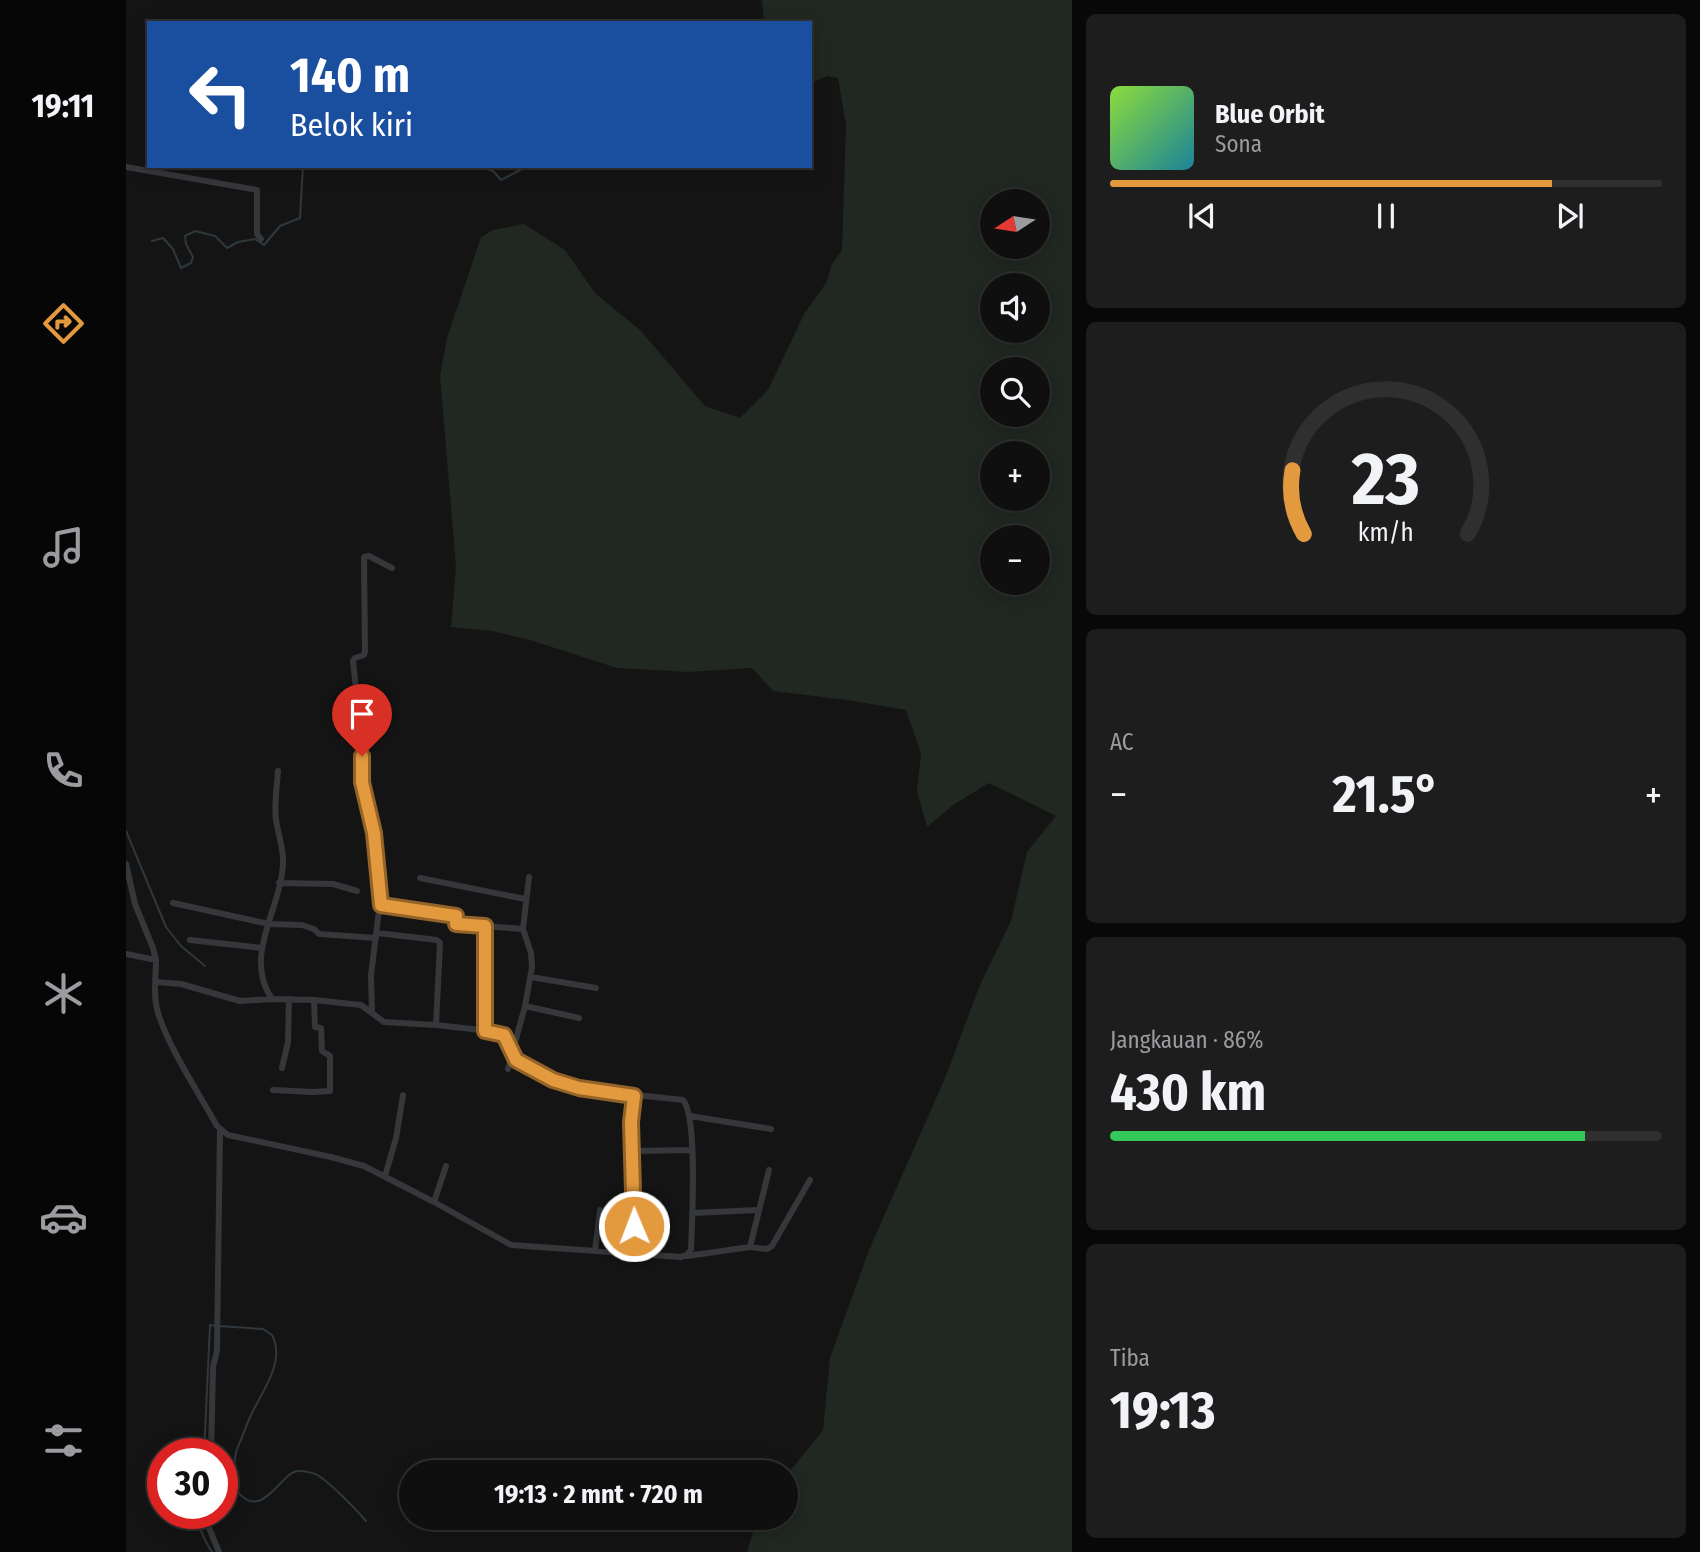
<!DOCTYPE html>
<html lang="id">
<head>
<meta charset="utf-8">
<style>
  :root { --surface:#0f0f10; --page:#1d1d1e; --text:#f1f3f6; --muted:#9b9c9f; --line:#2f2f30; --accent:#e3993e }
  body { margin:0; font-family:"Fira Sans Condensed",sans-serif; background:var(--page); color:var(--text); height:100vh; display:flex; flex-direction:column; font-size:26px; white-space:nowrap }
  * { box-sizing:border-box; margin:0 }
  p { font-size:23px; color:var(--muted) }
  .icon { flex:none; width:38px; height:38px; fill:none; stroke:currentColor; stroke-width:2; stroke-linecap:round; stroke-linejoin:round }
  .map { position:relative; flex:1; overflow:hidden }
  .details { display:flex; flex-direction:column; gap:14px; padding:14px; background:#080809; width:628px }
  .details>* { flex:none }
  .banner { position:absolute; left:21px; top:21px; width:665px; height:147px; border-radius:0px; box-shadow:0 4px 18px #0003,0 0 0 2px var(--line); background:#1a4fa0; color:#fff; overflow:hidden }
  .needle { width:46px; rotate:258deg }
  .fabs { position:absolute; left:854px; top:189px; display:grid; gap:14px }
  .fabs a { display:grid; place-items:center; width:70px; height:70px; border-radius:50%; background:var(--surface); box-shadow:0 4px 18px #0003,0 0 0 2px var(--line); font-size:35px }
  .speed { position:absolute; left:21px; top:1438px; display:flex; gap:14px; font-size:35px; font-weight:700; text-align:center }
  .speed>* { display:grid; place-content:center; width:91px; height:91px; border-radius:50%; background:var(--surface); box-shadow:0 4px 18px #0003,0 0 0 2px var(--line); line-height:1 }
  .speed .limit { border:10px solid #d22; background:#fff; color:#111 }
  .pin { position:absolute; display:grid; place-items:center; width:60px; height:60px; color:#fff; margin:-72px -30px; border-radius:50% 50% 50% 0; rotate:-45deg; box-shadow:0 0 7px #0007 }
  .pin .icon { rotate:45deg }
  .me { position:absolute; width:77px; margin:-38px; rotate:359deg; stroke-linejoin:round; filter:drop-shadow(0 0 5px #0008) }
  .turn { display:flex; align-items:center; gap:24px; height:147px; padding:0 28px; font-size:32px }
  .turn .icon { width:91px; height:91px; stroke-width:2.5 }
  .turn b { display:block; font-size:49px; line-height:60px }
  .big { font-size:52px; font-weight:700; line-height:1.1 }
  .details .card { flex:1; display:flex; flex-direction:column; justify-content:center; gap:10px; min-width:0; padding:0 24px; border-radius:10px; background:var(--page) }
  .details .dial { align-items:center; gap:0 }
  .dial svg { height:182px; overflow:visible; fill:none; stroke:var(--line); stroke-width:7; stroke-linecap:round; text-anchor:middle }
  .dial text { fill:var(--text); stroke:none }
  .song { display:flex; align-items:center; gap:21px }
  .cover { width:84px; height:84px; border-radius:10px; background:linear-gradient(135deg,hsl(90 70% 55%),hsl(190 70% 35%)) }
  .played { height:7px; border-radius:4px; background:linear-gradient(90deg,var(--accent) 80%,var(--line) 80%) }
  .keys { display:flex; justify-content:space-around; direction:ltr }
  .heat { display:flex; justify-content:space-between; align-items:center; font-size:38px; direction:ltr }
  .charge { height:10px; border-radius:5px; background:linear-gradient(90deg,#34c759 86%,var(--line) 0) }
  .trip { position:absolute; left:273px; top:1460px; width:399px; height:70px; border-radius:35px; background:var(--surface); box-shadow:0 4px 18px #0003,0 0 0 2px var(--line); font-weight:700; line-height:70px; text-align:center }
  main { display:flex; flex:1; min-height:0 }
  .menu { display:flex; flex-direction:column; width:126px; justify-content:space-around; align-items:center; background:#060606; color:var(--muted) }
  .menu .icon { width:49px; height:49px }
  .menu .current { color:var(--accent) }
  .menu b { font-size:32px; color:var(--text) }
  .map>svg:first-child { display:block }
</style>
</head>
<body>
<main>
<nav class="menu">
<b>19:11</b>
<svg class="icon current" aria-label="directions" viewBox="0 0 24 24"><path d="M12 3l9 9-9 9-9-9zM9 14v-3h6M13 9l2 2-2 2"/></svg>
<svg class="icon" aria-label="music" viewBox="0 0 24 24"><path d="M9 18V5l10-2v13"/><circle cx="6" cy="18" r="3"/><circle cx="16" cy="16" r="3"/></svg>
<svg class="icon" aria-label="phone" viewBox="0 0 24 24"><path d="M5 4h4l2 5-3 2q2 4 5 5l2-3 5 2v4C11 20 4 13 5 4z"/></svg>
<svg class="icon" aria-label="climate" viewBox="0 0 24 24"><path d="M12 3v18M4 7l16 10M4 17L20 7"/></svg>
<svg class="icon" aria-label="car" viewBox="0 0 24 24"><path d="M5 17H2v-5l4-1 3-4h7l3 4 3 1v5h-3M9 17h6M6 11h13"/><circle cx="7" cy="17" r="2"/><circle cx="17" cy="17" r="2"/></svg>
<svg class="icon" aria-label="filters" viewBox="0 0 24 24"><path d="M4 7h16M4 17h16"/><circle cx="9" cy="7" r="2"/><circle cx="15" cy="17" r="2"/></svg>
</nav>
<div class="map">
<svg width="946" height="1552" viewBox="0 0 946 1552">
  <rect width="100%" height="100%" fill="#141415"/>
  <path fill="#202821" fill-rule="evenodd" d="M636,0H946V1552H622V1548L632,1517H660V1476L697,1430L704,1358L743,1250L819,1078L853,987L885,921L901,852L930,816L863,783L827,805L801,827L791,791L795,753L780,710L721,700L647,691L626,668L562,672L491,668L404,640L367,631L325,627L330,567L314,376L321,338L355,237L367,230L398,224L439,250L469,293L515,331L579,406L614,418L642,390L678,314L700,283L706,264L716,250L720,125L712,78L702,76L684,83V23H638ZM912,201V247H866V201ZM912,285V331H866V285ZM866,369H912V415H866ZM866,453H912V499H866ZM866,537H912V583H866Z"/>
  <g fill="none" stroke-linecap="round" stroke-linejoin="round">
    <path stroke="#2e383d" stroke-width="2" d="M356,166L368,172L375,180L402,166
      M26,241L37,238L47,249L55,268L65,263L67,257L60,244L59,236L69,231L89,236L101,248L112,242L129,239L138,245L154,226L174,218L177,166
      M0,831L40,927L55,946L79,966
      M93,1326L137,1329L146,1335C160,1362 136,1391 125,1415C120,1426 116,1438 111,1449C108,1458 108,1467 108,1476C107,1482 108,1486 111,1491C137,1524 156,1469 173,1471C178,1471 189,1473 193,1476C205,1484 230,1509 240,1521
      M78,1454L84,1325L90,1326
      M72,1514C71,1527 79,1541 86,1552"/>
    <path stroke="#35373a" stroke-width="6" d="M0,167L131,190V234L135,239
      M0,864L9,904L27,948L30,960
      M294,878L399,899
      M153,883L207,884L231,891
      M47,903L143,924L176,925L188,929L193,934L250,938
      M255,905L330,916V924L397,929
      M251,933L311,940L314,943L310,1025
      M64,940L136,948
      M0,954L30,960C30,976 27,994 31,1009C40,1044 73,1093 91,1126L102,1135L205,1157L238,1166L308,1202L385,1245L555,1257L562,1254L565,1249C566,1221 572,1117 557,1100L473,1091L427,1080L390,1060L382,1041L373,1032L310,1025L258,1022L235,1005L188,1000L146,999L114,1001L55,984L30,982
      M405,977L470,988
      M146,999C115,954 159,905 157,857C156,845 152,832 150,820C148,804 151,787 152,771
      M399,1006L453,1018
      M246,1012L245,975L255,894L248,833L236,782V745L227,661L229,658L238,655L239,651L238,557L243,556L266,568
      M359,1031V926
      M156,1068L162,1042L163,999
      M382,1069L399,1006L406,967L405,953L397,929L403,877
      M147,1090L187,1092L204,1091V1056L196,1051L195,1028L189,1027L188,1000
      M564,1116L645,1129
      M507,1151L505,1122L508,1096
      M259,1176L270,1138L277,1095
      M308,1202L320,1166
      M566,1213L632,1210
      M508,1226L507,1151L565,1150
      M624,1247L641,1249L646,1246L684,1180
      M469,1251L474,1210
      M561,1256L624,1247L643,1170
      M85,1454L87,1367L91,1351L94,1129
      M81,1514V1523L93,1552"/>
  </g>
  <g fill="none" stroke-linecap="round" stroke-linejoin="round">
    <g stroke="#946328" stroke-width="18">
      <path id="route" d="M236,756V782L248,833L255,905L330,916V924L359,926V1031L378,1035L390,1060L427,1080L453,1088L508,1096L505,1122L508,1226"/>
    </g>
    <use href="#route" stroke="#e3993e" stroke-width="12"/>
  </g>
</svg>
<div class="fabs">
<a><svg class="needle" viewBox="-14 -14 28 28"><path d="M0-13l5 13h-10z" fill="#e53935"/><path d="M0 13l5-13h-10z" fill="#9b9c9f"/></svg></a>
<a><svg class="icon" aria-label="sound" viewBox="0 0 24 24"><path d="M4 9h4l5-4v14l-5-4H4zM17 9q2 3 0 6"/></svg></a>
<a><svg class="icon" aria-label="search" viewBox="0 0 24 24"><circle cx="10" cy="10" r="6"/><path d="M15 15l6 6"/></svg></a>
<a>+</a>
<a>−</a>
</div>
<div class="speed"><div class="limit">30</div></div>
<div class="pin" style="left:236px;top:756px;background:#d93025"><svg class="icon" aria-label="arrive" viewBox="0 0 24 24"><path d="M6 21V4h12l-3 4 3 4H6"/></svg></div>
<svg class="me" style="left:508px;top:1226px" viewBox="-20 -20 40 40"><circle r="17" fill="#e3993e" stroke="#fff" stroke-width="3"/><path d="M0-11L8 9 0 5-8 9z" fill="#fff"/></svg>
<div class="trip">19:13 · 2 mnt · 720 m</div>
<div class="banner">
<div class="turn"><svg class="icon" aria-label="left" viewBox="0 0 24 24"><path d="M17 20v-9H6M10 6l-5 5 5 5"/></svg><div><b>140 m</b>Belok kiri</div></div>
</div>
</div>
<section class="details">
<div class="card">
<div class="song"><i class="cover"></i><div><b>Blue Orbit</b><p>Sona</p></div></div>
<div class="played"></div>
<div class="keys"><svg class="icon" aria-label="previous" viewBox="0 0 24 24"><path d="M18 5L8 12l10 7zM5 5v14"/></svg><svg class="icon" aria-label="pause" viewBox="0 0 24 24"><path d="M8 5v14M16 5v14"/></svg><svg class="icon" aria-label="next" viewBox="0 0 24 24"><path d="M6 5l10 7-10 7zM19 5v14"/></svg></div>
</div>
<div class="card dial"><svg viewBox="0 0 100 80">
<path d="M14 69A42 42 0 1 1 86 69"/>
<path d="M14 69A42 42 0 0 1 9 41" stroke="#e3993e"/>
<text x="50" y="56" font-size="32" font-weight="700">23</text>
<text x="50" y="72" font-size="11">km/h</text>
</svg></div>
<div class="card"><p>AC</p>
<div class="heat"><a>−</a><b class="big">21.5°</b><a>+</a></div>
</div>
<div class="card"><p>Jangkauan · 86%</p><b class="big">430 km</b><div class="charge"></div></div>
<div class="card"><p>Tiba</p><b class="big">19:13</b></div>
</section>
</main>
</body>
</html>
